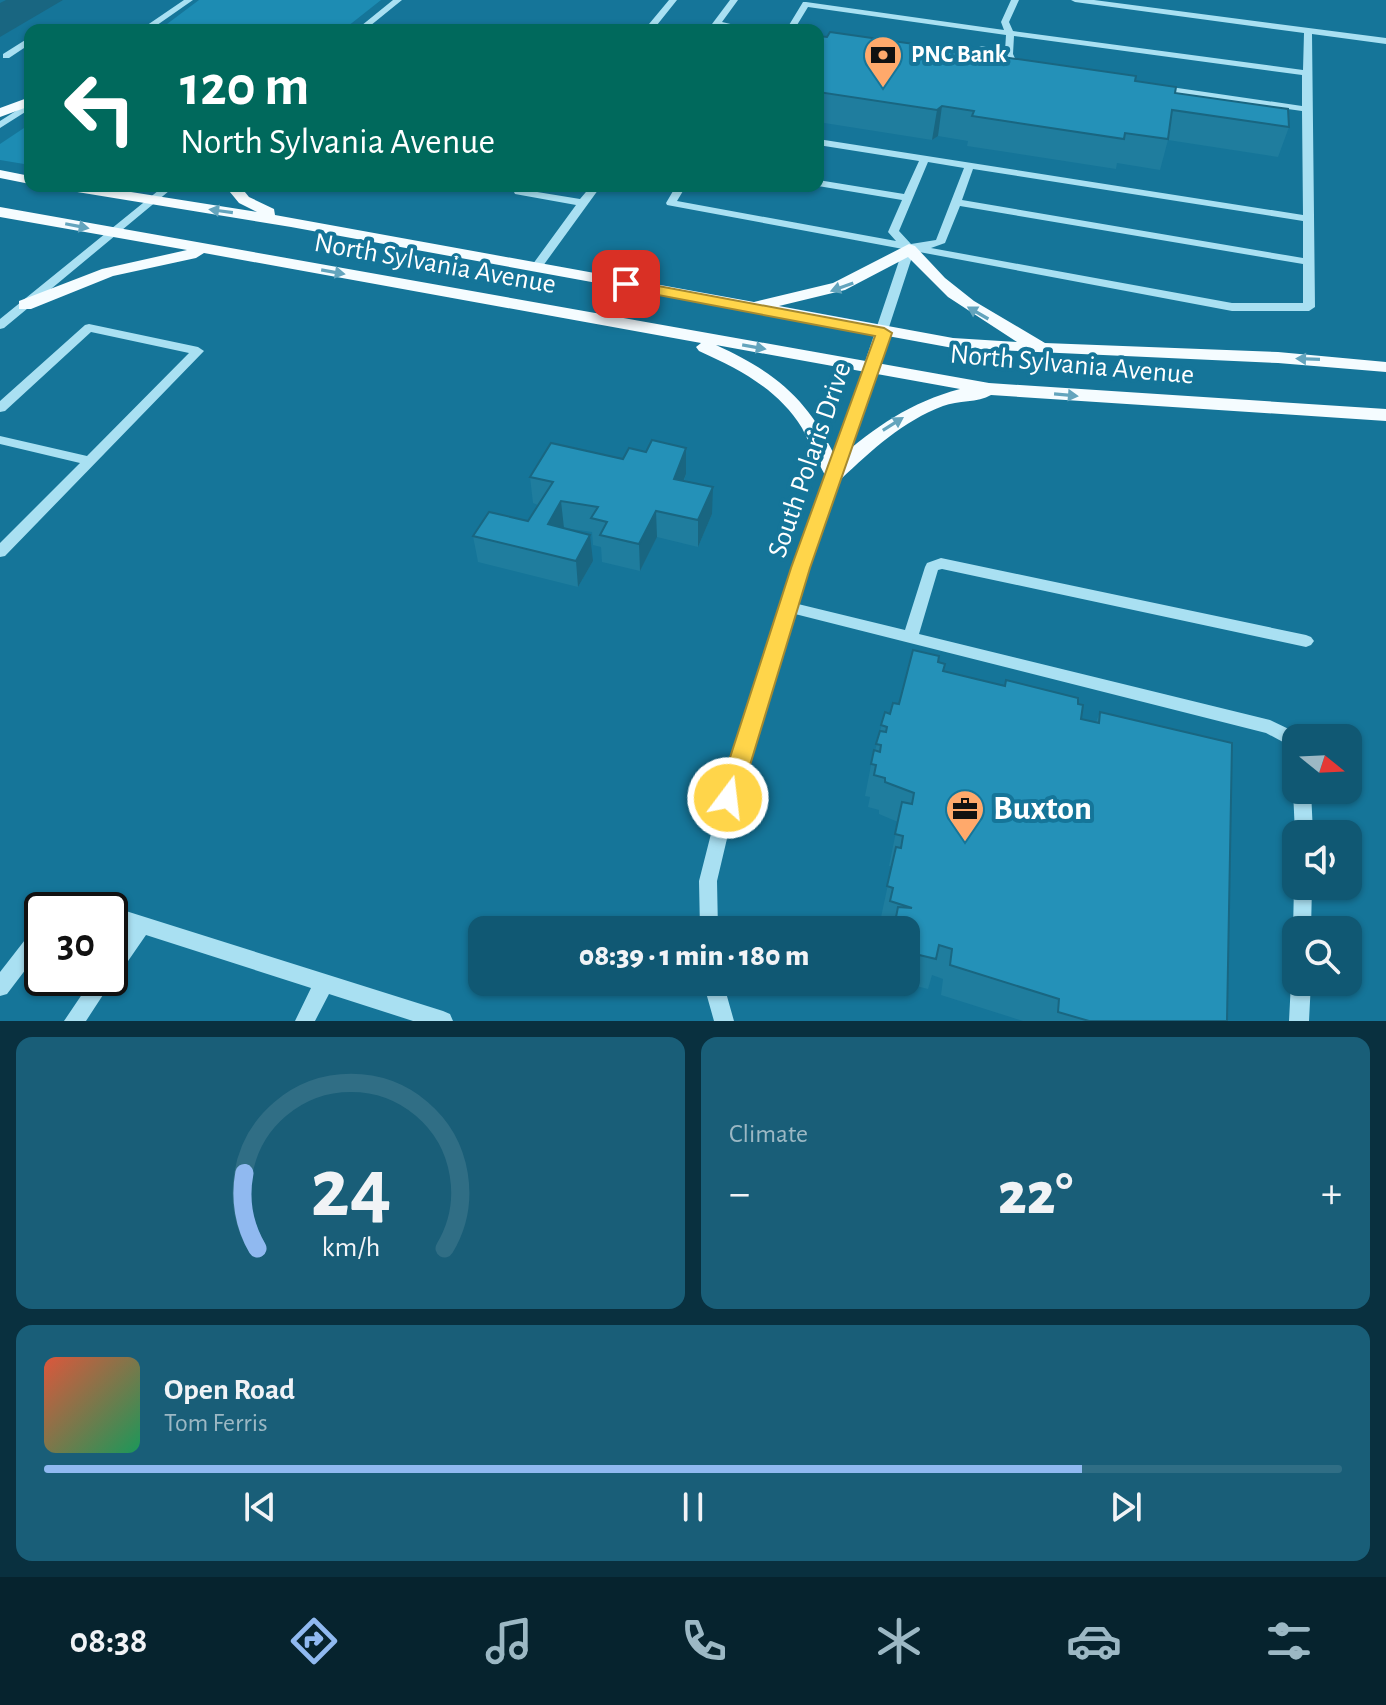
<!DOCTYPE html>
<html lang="en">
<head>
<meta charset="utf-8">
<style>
  :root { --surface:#105873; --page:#195e78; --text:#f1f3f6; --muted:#9cb8c4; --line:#306e85; --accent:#90b9f0 }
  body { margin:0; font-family:"Alegreya Sans",sans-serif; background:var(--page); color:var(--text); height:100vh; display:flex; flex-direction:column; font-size:30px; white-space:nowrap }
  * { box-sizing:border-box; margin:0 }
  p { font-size:26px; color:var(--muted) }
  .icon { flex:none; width:44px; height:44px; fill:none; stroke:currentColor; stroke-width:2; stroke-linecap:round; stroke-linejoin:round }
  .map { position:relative; height:1021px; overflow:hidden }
  .panel { display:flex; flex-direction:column; gap:16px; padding:16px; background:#09303f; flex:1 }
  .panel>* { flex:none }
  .banner { position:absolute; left:24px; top:24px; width:800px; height:168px; border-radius:16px; box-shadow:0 2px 6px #0004; background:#00695c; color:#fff; overflow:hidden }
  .needle { width:52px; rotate:108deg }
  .fabs { position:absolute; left:1282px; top:724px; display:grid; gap:16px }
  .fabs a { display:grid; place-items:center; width:80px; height:80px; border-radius:16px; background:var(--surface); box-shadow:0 2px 6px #0004; font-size:40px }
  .speed { position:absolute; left:24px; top:892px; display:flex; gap:16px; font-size:40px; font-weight:700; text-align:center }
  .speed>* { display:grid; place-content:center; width:104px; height:104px; border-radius:50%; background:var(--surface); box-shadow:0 2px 6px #0004; line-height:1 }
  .speed .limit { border:4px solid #111; border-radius:12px; background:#fff; color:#111 }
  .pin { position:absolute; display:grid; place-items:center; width:68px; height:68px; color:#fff; margin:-34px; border-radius:16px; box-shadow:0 4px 12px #0006 }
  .me { position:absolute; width:88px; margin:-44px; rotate:15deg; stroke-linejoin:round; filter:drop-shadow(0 0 6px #0008) }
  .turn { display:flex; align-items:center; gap:28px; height:168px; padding:0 24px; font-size:36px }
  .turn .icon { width:104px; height:104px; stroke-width:2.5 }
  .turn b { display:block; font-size:56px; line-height:68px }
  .big { font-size:60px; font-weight:800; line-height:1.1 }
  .panel .widget { flex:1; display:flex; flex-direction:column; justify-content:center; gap:12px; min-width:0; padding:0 28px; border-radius:16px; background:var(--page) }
  .panel .dial { align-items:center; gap:0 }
  .dial svg { height:208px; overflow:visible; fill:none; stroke:var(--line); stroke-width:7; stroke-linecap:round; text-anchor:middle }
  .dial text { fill:var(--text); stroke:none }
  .song { display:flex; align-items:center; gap:24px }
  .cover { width:96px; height:96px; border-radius:12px; background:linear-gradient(135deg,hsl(10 70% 55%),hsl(150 70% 35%)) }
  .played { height:8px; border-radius:4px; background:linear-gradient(90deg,var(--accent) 80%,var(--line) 80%) }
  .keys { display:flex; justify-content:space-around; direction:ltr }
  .heat { display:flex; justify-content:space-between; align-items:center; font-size:44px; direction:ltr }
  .panel .tiles { flex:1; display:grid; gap:16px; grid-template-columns:1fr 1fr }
  .widget:last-child { grid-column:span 2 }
  .trip { position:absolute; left:468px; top:916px; width:452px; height:80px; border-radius:16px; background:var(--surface); box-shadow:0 2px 6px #0004; font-weight:800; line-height:80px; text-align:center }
  .dock { display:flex; height:128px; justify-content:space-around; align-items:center; background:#06232e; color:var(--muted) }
  .dock .icon { width:56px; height:56px }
  .dock .selected { color:var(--accent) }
  .dock b { font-size:36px; color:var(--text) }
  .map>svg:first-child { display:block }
</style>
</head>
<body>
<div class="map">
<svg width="1386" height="1021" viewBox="0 0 1386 1021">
  <rect width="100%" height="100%" fill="#157599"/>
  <path fill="#1d8cb3" d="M199,0H381L343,30H159Z
    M30,124V165L0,160V144Z"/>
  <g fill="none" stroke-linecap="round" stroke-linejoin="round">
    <path fill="#a9e0f2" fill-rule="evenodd" d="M184,0H193L150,30H140Z
      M393,0H402L365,30H356Z
      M669,0H677L653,30H644Z
      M730,0H738L722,22L756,30H737L713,26L712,24Z
      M1011,0H1019L1009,22L1013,31L1303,70L1304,33L1075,2L1071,0H1094L1386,38V44L1312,34L1315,307L1309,311H1232L914,251L798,604L905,630L925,567L927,563L941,558L1306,635L1311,637L1314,641L1311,645L1306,647L942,569L938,570L919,634L1270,720L1295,732L1298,738H1296V759L1290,757L1283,742L1266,733L795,614L743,771L717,881L718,930H700L699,881L727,771L903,249L667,205L666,203L676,186H686L677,201L896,241L888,232L902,200L818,186V180L904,194L919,161L818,145V139L1303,215L1302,111L1157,91L1152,88L1157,85L1302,106V75L1014,36L1013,54L1019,67L1018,69H1012L1005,56L984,52L969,54L965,59L968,65L975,68L971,71L962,69L957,59L963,50L984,46L1005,51L1006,35L808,7L794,30H786L803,2H806L1004,30L1001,22ZM928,162L964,168L936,240L911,244L899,231ZM973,169L1303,221V258L962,200ZM960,206L1303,264V303H1232L931,248L945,243Z
      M30,37V44L9,58H3V54Z
      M30,102V109L0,128V121Z
      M164,186H175L4,328L0,329V319Z
      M518,186H528L525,190L580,199L591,186H601L540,270L536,271L530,268L576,205L515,194L514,192Z
      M89,324L198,347L204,351L5,556L0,557V543L80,463L0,444V436L87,456L189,353L91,332L5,411L0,412V401L85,325Z
      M1296,785V790H1311L1313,834H1296V836L1295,834L1293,790Z
      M1296,881V886H1312L1311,930H1296V936L1293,930L1294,886Z
      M67,893L103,904L105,908L110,906L443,1011L450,1014L453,1021H413L329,994L315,1021H295L311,988L146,935L117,977L114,978L86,1021H64L93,978H110V954L128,929L110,924V910H51L60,895Z
      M42,924V948L7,994L0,996V972L35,927Z
      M1294,975H1296V982H1311L1309,1021H1289L1291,982Z
      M703,982H723L734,1021H714Z"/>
    <path fill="#f5fcff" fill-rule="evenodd" d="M30,97V106L0,117V108Z
      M0,170L30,176V184L0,178Z
      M58,186H93L257,212L239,203L225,186H240L249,197L274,209L275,215L754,302L833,283L909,244L915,246L945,278L974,301L1045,343L1278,352L1386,362V372L1278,363L953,348L291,227L65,190ZM908,257L948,297L1017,342L953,338L779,306L845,290Z
      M0,207L989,383L1386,409V421L991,395C978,403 958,400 943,406C903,421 872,450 841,479H827C818,463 811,445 802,428C778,389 739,369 699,351L696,347L701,343L204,253L196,258L113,276L31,309H19V301L102,269L187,250L0,217ZM716,345L960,389C911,402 875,427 837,460C808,399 777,373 716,345Z"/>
  </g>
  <path fill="#1f7d9e" d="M818,36L963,51L962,55L1135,81L1289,127L1278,157L1168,140L1160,170L1117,163L1116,169L967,146L968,141L938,136L932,140L818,122Z
    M686,448V474L684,481L712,514L698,547L657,537L640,571L602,562L601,547L593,545L592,532L564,528L593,561L578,587L478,562L473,536L528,521L538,505L533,503L530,477L623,459L646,452Z
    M938,662L943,671L1078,704L1081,719L1096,722L1100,712L1227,1021H1023L941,995L943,979L932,975L928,989L908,984L910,972L906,970V930H884L886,919L881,917L892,866H889L898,822L879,814V810L868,807L870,797L865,796L874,750L875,751L885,712L890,714Z"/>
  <path fill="#196681" d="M6,0H63L0,37V3Z
    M942,106L938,136L932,140L937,110Z
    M686,448V474L674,505V479Z
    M713,487L712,514L698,547V520Z
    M561,501L564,528L548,524Z
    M656,511L657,537L640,571L639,544Z
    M590,535L593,561L578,587L576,561Z"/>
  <path fill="#2491b8" stroke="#196681" stroke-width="2" d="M830,32L963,51L961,55L991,60L996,56L1136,76L1135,81L1176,87L1175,93L1288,109L1289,127L1172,110L1168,139L1125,133L1124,139L972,116L974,111L942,106L937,110L818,92V36L827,37Z
    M652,440L686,448L674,479L713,487L698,520L656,511L639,544L600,535L607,522L591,518L598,507L561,501L548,524L590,535L576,561L473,536L489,512L528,521L553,482L530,477L551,443L623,459L629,448L646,452Z
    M913,650L939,656L938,662L945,664L943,671L1005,686L1006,680L1078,698V704L1083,705L1081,719L1099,723L1100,712L1232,743L1227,1021H1089L1058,1012L1059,999L950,965L952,949L939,945L936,959L915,954L918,941L906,938V930L894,927L898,907L912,908L890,901L893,888L887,886L896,847L901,848L903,836L895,834L902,802L912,804L914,793L885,782V778L874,775L876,765L871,764L874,750L880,752L881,745L876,744L880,731L886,732L887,727L881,725L885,712L890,714L893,703L899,704Z"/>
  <defs><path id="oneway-solid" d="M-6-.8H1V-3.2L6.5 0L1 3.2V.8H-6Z" transform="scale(2)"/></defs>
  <g fill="#63a4bd">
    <use href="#oneway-solid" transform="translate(221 211) rotate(-172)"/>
    <use href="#oneway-solid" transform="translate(77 226) rotate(11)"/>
    <use href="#oneway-solid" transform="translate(333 272) rotate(10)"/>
    <use href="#oneway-solid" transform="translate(842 287) rotate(160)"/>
    <use href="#oneway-solid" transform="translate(978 313) rotate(-150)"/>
    <use href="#oneway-solid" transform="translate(754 347) rotate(10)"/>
    <use href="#oneway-solid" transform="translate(1308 359) rotate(-178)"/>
    <use href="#oneway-solid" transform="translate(1066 395) rotate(5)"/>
    <use href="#oneway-solid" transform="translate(893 424) rotate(-32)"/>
  </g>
  <path fill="#ffd54a" stroke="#a68a30" stroke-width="2" d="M626,280L884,328L892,333L810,568L740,798L736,805L728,808L720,805L717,798L791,568L875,336L621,288V281Z"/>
  <defs>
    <g id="bank-pin" transform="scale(2)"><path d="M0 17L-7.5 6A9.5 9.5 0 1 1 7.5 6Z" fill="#ffa96b" stroke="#157599"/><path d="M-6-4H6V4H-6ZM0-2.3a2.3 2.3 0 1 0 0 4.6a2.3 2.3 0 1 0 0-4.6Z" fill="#111"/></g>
    <g id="office-pin" transform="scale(2)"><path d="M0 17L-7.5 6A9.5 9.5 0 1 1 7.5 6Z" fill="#ffa96b" stroke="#157599"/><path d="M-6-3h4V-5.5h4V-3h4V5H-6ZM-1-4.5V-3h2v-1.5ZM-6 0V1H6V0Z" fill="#111"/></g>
  </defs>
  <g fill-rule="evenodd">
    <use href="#bank-pin" x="883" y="55"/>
    <use href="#office-pin" x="965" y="809"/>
  </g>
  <g text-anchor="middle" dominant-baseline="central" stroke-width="8" stroke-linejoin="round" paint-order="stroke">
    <g font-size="24" font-weight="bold" fill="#fff" stroke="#157599" text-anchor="start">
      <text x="911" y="55">PNC Bank</text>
    </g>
    <g font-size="28" fill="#fff" stroke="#157599">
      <text transform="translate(435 264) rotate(10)">North Sylvania Avenue</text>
      <text transform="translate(1072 365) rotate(5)">North Sylvania Avenue</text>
      <text transform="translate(810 460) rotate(-71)">South Polaris Drive</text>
    </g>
    <g font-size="34" font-weight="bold" fill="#fff" stroke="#157599" text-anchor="start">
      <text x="993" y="809">Buxton</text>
    </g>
  </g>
</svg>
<div class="fabs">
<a><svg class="needle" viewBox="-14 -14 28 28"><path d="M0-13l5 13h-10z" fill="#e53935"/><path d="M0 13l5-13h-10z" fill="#9cb8c4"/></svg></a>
<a><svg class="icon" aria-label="sound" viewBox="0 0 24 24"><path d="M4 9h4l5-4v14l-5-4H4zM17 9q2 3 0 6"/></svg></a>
<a><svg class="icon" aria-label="search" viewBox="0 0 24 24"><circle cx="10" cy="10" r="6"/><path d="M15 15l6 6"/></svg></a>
</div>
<div class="speed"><div class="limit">30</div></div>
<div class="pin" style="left:626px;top:284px;background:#d93025"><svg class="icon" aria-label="arrive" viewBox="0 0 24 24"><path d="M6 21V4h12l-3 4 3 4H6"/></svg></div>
<svg class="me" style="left:728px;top:798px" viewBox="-20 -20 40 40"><circle r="17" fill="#ffd54a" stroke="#fff" stroke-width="3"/><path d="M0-11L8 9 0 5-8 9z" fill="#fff"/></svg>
<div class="trip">08:39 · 1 min · 180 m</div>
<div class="banner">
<div class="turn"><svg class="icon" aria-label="left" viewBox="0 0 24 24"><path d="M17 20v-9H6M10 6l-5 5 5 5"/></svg><div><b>120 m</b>North Sylvania Avenue</div></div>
</div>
</div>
<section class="panel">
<div class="tiles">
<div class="widget dial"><svg viewBox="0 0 100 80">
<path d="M14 69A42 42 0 1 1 86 69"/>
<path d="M14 69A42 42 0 0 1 9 40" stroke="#90b9f0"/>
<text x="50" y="56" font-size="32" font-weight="700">24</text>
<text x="50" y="72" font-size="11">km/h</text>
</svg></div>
<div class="widget"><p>Climate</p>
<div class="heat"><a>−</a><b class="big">22°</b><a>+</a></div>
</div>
<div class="widget">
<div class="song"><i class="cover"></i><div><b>Open Road</b><p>Tom Ferris</p></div></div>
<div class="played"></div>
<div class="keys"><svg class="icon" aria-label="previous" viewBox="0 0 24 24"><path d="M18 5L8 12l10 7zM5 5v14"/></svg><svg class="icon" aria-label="pause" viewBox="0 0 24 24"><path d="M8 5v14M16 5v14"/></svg><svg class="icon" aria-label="next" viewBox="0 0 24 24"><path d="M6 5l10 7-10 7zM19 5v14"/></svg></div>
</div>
</div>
</section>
<nav class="dock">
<b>08:38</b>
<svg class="icon selected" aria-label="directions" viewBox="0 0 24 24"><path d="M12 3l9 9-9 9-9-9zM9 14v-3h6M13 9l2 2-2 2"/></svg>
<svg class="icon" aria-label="music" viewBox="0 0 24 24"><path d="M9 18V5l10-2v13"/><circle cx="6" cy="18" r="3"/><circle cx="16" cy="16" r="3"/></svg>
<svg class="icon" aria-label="phone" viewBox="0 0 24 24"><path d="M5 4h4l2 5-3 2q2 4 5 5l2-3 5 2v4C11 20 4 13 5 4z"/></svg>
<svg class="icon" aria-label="climate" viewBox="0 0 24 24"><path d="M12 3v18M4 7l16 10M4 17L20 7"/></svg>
<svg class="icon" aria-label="car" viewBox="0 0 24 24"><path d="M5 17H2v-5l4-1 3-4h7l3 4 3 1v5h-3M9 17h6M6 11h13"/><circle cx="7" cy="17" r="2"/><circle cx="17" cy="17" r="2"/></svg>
<svg class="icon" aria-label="filters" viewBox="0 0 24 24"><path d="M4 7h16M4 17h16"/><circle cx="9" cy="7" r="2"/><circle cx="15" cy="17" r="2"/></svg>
</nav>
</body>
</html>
